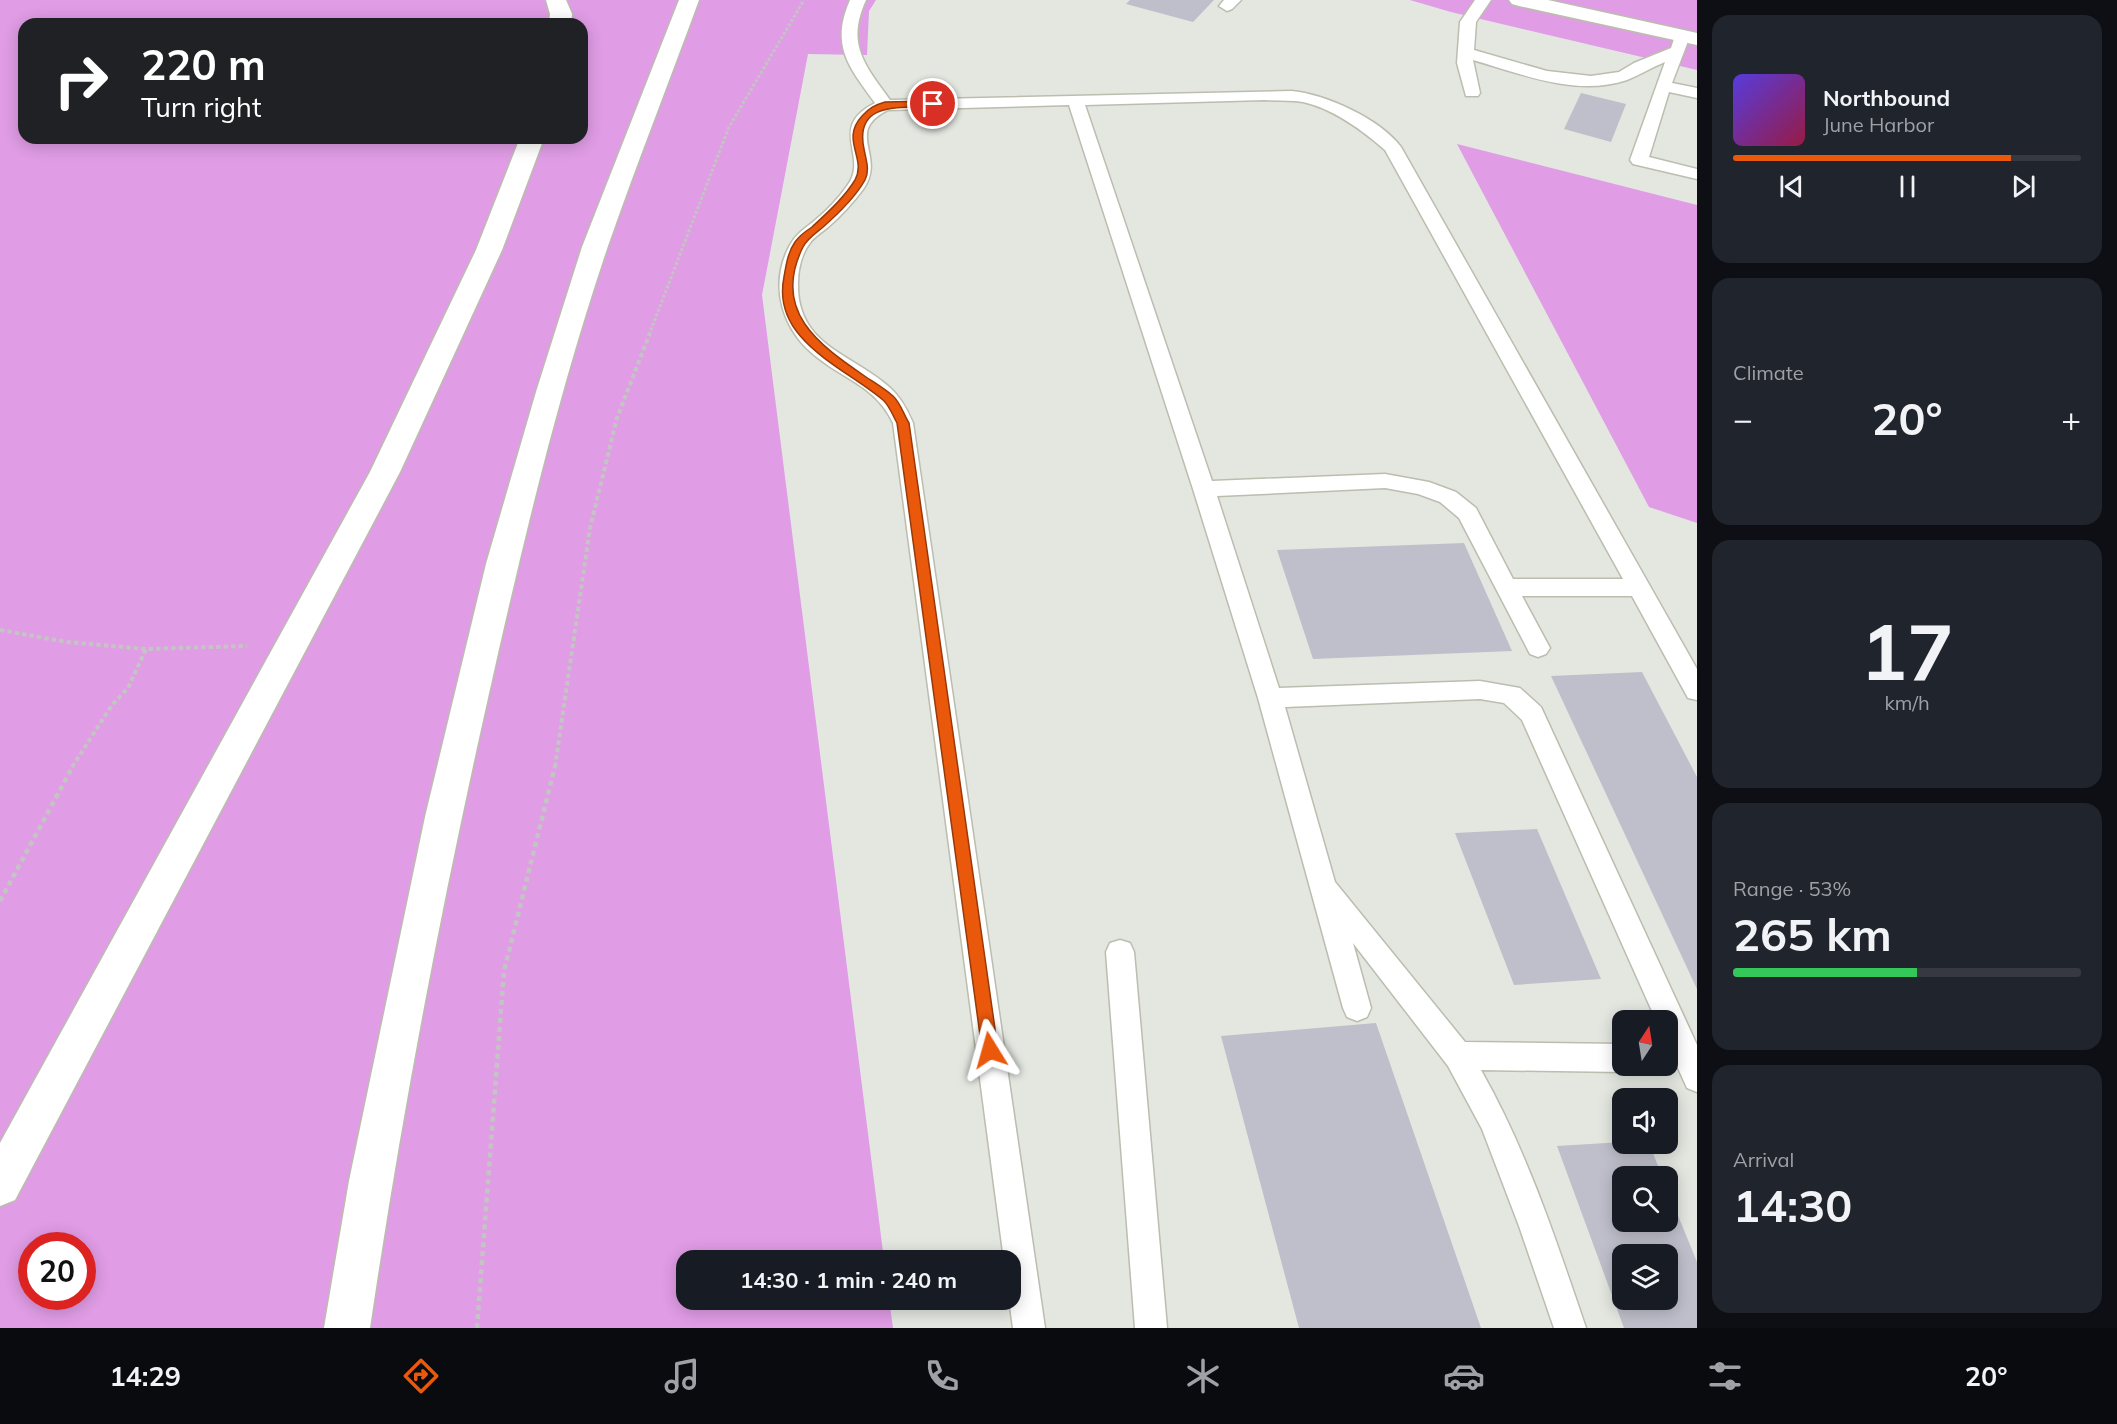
<!DOCTYPE html>
<html lang="en">
<head>
<meta charset="utf-8">
<style>
  :root { --surface:#171b24; --page:#20242c; --text:#f1f3f6; --muted:#9ea1a6; --line:#363941; --accent:#ea580c }
  body { margin:0; font-family:Mulish,sans-serif; background:var(--page); color:var(--text); height:100vh; display:flex; flex-direction:column; font-size:22px; white-space:nowrap }
  * { box-sizing:border-box; margin:0 }
  p { font-size:20px; color:var(--muted) }
  .icon { flex:none; width:33px; height:33px; fill:none; stroke:currentColor; stroke-width:2; stroke-linecap:round; stroke-linejoin:round }
  .map { position:relative; flex:1; overflow:hidden }
  .drawer { display:flex; flex-direction:column; gap:15px; padding:15px; background:#0d0f14; width:420px }
  .drawer>* { flex:none }
  .top-card { position:absolute; left:18px; top:18px; width:570px; height:126px; border-radius:18px; box-shadow:0 3px 15px #0003; background:#202124; color:#fff; overflow:hidden }
  .needle { width:39px; rotate:12deg }
  .tools { position:absolute; left:1612px; top:1010px; display:grid; gap:12px }
  .tools a { display:grid; place-items:center; width:66px; height:66px; border-radius:12px; background:var(--surface); box-shadow:0 3px 15px #0003; font-size:30px }
  .speed { position:absolute; left:18px; top:1232px; display:flex; gap:12px; font-size:30px; font-weight:700; text-align:center }
  .speed>* { display:grid; place-content:center; width:78px; height:78px; border-radius:50%; background:var(--surface); box-shadow:0 3px 15px #0003; line-height:1 }
  .speed .limit { border:9px solid #d22; background:#fff; color:#111 }
  .pin { position:absolute; display:grid; place-items:center; width:51px; height:51px; color:#fff; margin:-26px; border:3px solid #fff; border-radius:50%; box-shadow:0 2px 6px #0007 }
  .me { position:absolute; width:66px; margin:-33px; rotate:352deg; stroke-linejoin:round; filter:drop-shadow(0 0 4px #0008) }
  .turn { display:flex; align-items:center; gap:21px; height:126px; padding:0 24px; font-size:27px }
  .turn .icon { width:78px; height:78px; stroke-width:2.5 }
  .turn b { display:block; font-size:42px; line-height:51px }
  .big { font-size:45px; font-weight:700; line-height:1.1 }
  .drawer .card { flex:1; display:flex; flex-direction:column; justify-content:center; gap:9px; min-width:0; padding:0 21px; border-radius:18px; background:var(--page) }
  .drawer .dial { align-items:center; gap:0 }
  .dial b { font-size:78px; line-height:1 }
  .song { display:flex; align-items:center; gap:18px }
  .cover { width:72px; height:72px; border-radius:9px; background:linear-gradient(135deg,hsl(250 70% 55%),hsl(340 70% 35%)) }
  .played { height:6px; border-radius:3px; background:linear-gradient(90deg,var(--accent) 80%,var(--line) 80%) }
  .keys { display:flex; justify-content:space-around; direction:ltr }
  .heat { display:flex; justify-content:space-between; align-items:center; font-size:33px; direction:ltr }
  .charge { height:9px; border-radius:4px; background:linear-gradient(90deg,#34c759 53%,var(--line) 0) }
  .trip { position:absolute; left:676px; top:1250px; width:345px; height:60px; border-radius:18px; background:var(--surface); box-shadow:0 3px 15px #0003; font-weight:700; line-height:60px; text-align:center }
  .menu { display:flex; height:96px; justify-content:space-around; align-items:center; background:#090b0e; color:var(--muted) }
  .menu .icon { width:42px; height:42px }
  .menu .selected { color:var(--accent) }
  .menu b { font-size:27px; color:var(--text) }
  main { display:flex; flex:1; min-height:0 }
  .map>svg:first-child { display:block }
</style>
</head>
<body>
<main>
<div class="map">
<svg width="1697" height="1328" viewBox="0 0 1697 1328">
  <rect width="100%" height="100%" fill="#dfe2ee"/>
  <path fill="#e3e7e0" fill-rule="evenodd" d="M876,0H1410L1451,12L1697,70V1328H893L889,1299H1011V1260H884L762,295L808,54L866,55L869,11ZM1623,1020H1668V1065H1623ZM1623,1098H1668V1143H1623ZM1623,1176H1668V1221H1623ZM1623,1254H1668V1299H1623Z"/>
  <path fill="#e09ce5" fill-rule="evenodd" d="M0,0H876L869,11L867,55L808,54L762,295L884,1260H687V1299H889L893,1328H0ZM24,24H582V138H24ZM32,1245H82V1296H32Z
    M1410,0H1697V70L1451,12Z
    M1457,144L1697,205V523L1649,507Z"/>
  <path fill="#bebfca" fill-rule="evenodd" d="M1130,0H1214L1193,22L1126,4Z
    M1581,93L1626,104L1611,142L1564,129Z
    M1464,543L1512,651L1313,659L1277,550Z
    M1642,672L1697,777V989L1551,676Z
    M1537,829L1601,979L1514,985L1455,833Z
    M1376,1023L1481,1328H1299L1221,1036Z
    M1623,1142L1649,1143L1662,1176H1623V1221H1668V1191L1697,1262V1328H1624L1557,1146ZM1623,1254H1668V1299H1623Z"/>
  <g fill="none" stroke-linecap="round" stroke-linejoin="round">
    <g stroke="#bcbdaf" stroke-width="3">
      <path id="service" d="M850,0H866C846,44 864,64 890,100L1291,91C1326,94 1380,119 1401,147L1697,669V700L1688,698L1632,596H1522L1550,648L1546,654L1538,657L1530,654L1459,518L1440,502L1418,494L1385,488L1217,496L1279,688L1480,681L1520,688L1541,707L1697,1045V1092L1687,1088L1668,1046V1020H1656L1522,720L1504,703L1480,699L1285,707L1335,882L1465,1042L1623,1044V1065H1635L1623,1072L1481,1070C1527,1151 1556,1240 1586,1328H1554L1519,1226L1482,1129L1448,1066L1353,943L1371,1008L1367,1017L1357,1021L1347,1017L1343,1008L1258,698L1193,489L1069,105L888,110C844,132 886,155 864,188C853,203 841,216 827,228C821,233 814,237 810,243C802,253 798,269 798,282C796,345 850,353 888,386C900,396 907,409 913,423L1045,1328H1013L1009,1299H1011V1260H1004L893,423C876,387 847,381 818,358C782,331 768,285 790,245C796,234 804,229 813,222C825,212 838,199 847,186C870,156 826,128 875,103C849,67 830,46 850,0ZM1265,100C1278,101 1291,100 1303,102C1334,109 1362,130 1385,150L1623,579H1513L1476,508L1456,492L1429,482L1385,474L1212,481L1085,105Z
        M1224,0H1241L1232,9L1227,11L1219,6Z
        M1475,0H1491L1476,22L1474,50L1547,71L1591,76L1619,72L1634,63L1671,48L1676,33H1688L1690,36L1672,83L1697,88V98L1669,92L1649,157L1697,169V179L1633,164L1630,160L1665,62C1652,67 1640,75 1627,80C1577,97 1521,74 1473,60L1480,93L1478,96H1466L1457,63L1460,22Z
        M1120,940L1130,943L1134,952L1167,1328H1135L1106,952L1110,943Z"/>
    </g>
    <g stroke="#bcbdaf" stroke-width="3">
      <path id="minor" d="M546,0H566L572,14L571,24H549L550,14Z
        M1509,0H1548L1697,33V45L1519,6L1512,4Z
        M520,138H544L502,250L400,472L15,1200L0,1206V1143L370,472L476,250Z"/>
    </g>
    <g stroke="#bcbdaf" stroke-width="3">
      <path id="secondary" d="M679,0H699C669,82 637,163 608,246C558,393 522,546 488,698C441,907 401,1117 370,1328H324L349,1181L425,817L486,564L536,392L582,247Z"/>
    </g>
    <path stroke="#c4c4c4" stroke-width="3" stroke-dasharray="3 2" stroke-linecap="butt" d="M649,335L729,127L804,0"/>
    <path stroke="#c4c4c4" stroke-width="4" stroke-dasharray="4.5 3" stroke-linecap="butt" d="M0,630L67,642L146,649L247,646
      M72,767L112,705L128,688L146,649
      M555,767L590,528L617,418L650,333"/>
    <path stroke="#c4c4c4" stroke-width="4.5" stroke-dasharray="5 4" stroke-linecap="butt" d="M0,901L73,766
      M477,1328L504,971L555,766"/>
    <use href="#service" fill="#fff" fill-rule="evenodd"/>
    <use href="#minor" fill="#fff" fill-rule="evenodd"/>
    <use href="#secondary" fill="#fff" fill-rule="evenodd"/>
  </g>
  <path fill="#ea580c" stroke="#983908" stroke-width="1.5" d="M885,102L933,101L938,104L933,107C900,108 854,101 864,149C866,160 870,170 865,180C855,198 838,214 822,228C816,233 807,239 803,247C771,311 819,345 866,377C875,383 885,389 893,396C900,402 904,415 909,423L998,1050L996,1055L990,1057L984,1055L982,1050L897,423C893,416 889,405 883,400C844,367 771,340 784,277C786,265 788,252 795,242C799,236 806,231 812,227C827,213 844,198 855,180C867,158 840,140 862,116C869,108 875,105 885,102Z"/>
</svg>
<div class="tools">
<a><svg class="needle" viewBox="-14 -14 28 28"><path d="M0-13l5 13h-10z" fill="#e53935"/><path d="M0 13l5-13h-10z" fill="#9ea1a6"/></svg></a>
<a><svg class="icon" aria-label="sound" viewBox="0 0 24 24"><path d="M4 9h4l5-4v14l-5-4H4zM17 9q2 3 0 6"/></svg></a>
<a><svg class="icon" aria-label="search" viewBox="0 0 24 24"><circle cx="10" cy="10" r="6"/><path d="M15 15l6 6"/></svg></a>
<a><svg class="icon" aria-label="layers" viewBox="0 0 24 24"><path d="M12 4l9 5-9 5-9-5zM3 14l9 5 9-5"/></svg></a>
</div>
<div class="speed"><div class="limit">20</div></div>
<div class="pin" style="left:933px;top:104px;background:#d93025"><svg class="icon" aria-label="arrive" viewBox="0 0 24 24"><path d="M6 21V4h12l-3 4 3 4H6"/></svg></div>
<svg class="me" style="left:990px;top:1050px" viewBox="-20 -20 40 40"><path d="M0-17L14 15 0 8-14 15z" fill="#ea580c" stroke="#fff" stroke-width="4"/></svg>
<div class="trip">14:30 · 1 min · 240 m</div>
<div class="top-card">
<div class="turn"><svg class="icon" aria-label="right" viewBox="0 0 24 24"><path d="M7 20v-9h11M14 6l5 5-5 5"/></svg><div><b>220 m</b>Turn right</div></div>
</div>
</div>
<section class="drawer">
<div class="card">
<div class="song"><i class="cover"></i><div><b>Northbound</b><p>June Harbor</p></div></div>
<div class="played"></div>
<div class="keys"><svg class="icon" aria-label="previous" viewBox="0 0 24 24"><path d="M18 5L8 12l10 7zM5 5v14"/></svg><svg class="icon" aria-label="pause" viewBox="0 0 24 24"><path d="M8 5v14M16 5v14"/></svg><svg class="icon" aria-label="next" viewBox="0 0 24 24"><path d="M6 5l10 7-10 7zM19 5v14"/></svg></div>
</div>
<div class="card"><p>Climate</p>
<div class="heat"><a>−</a><b class="big">20°</b><a>+</a></div>
</div>
<div class="card dial"><b>17</b><p>km/h</p></div>
<div class="card"><p>Range · 53%</p><b class="big">265 km</b><div class="charge"></div></div>
<div class="card"><p>Arrival</p><b class="big">14:30</b></div>
</section>
</main>
<nav class="menu">
<b>14:29</b>
<svg class="icon selected" aria-label="directions" viewBox="0 0 24 24"><path d="M12 3l9 9-9 9-9-9zM9 14v-3h6M13 9l2 2-2 2"/></svg>
<svg class="icon" aria-label="music" viewBox="0 0 24 24"><path d="M9 18V5l10-2v13"/><circle cx="6" cy="18" r="3"/><circle cx="16" cy="16" r="3"/></svg>
<svg class="icon" aria-label="phone" viewBox="0 0 24 24"><path d="M5 4h4l2 5-3 2q2 4 5 5l2-3 5 2v4C11 20 4 13 5 4z"/></svg>
<svg class="icon" aria-label="climate" viewBox="0 0 24 24"><path d="M12 3v18M4 7l16 10M4 17L20 7"/></svg>
<svg class="icon" aria-label="car" viewBox="0 0 24 24"><path d="M5 17H2v-5l4-1 3-4h7l3 4 3 1v5h-3M9 17h6M6 11h13"/><circle cx="7" cy="17" r="2"/><circle cx="17" cy="17" r="2"/></svg>
<svg class="icon" aria-label="filters" viewBox="0 0 24 24"><path d="M4 7h16M4 17h16"/><circle cx="9" cy="7" r="2"/><circle cx="15" cy="17" r="2"/></svg>
<b>20°</b>
</nav>
</body>
</html>
